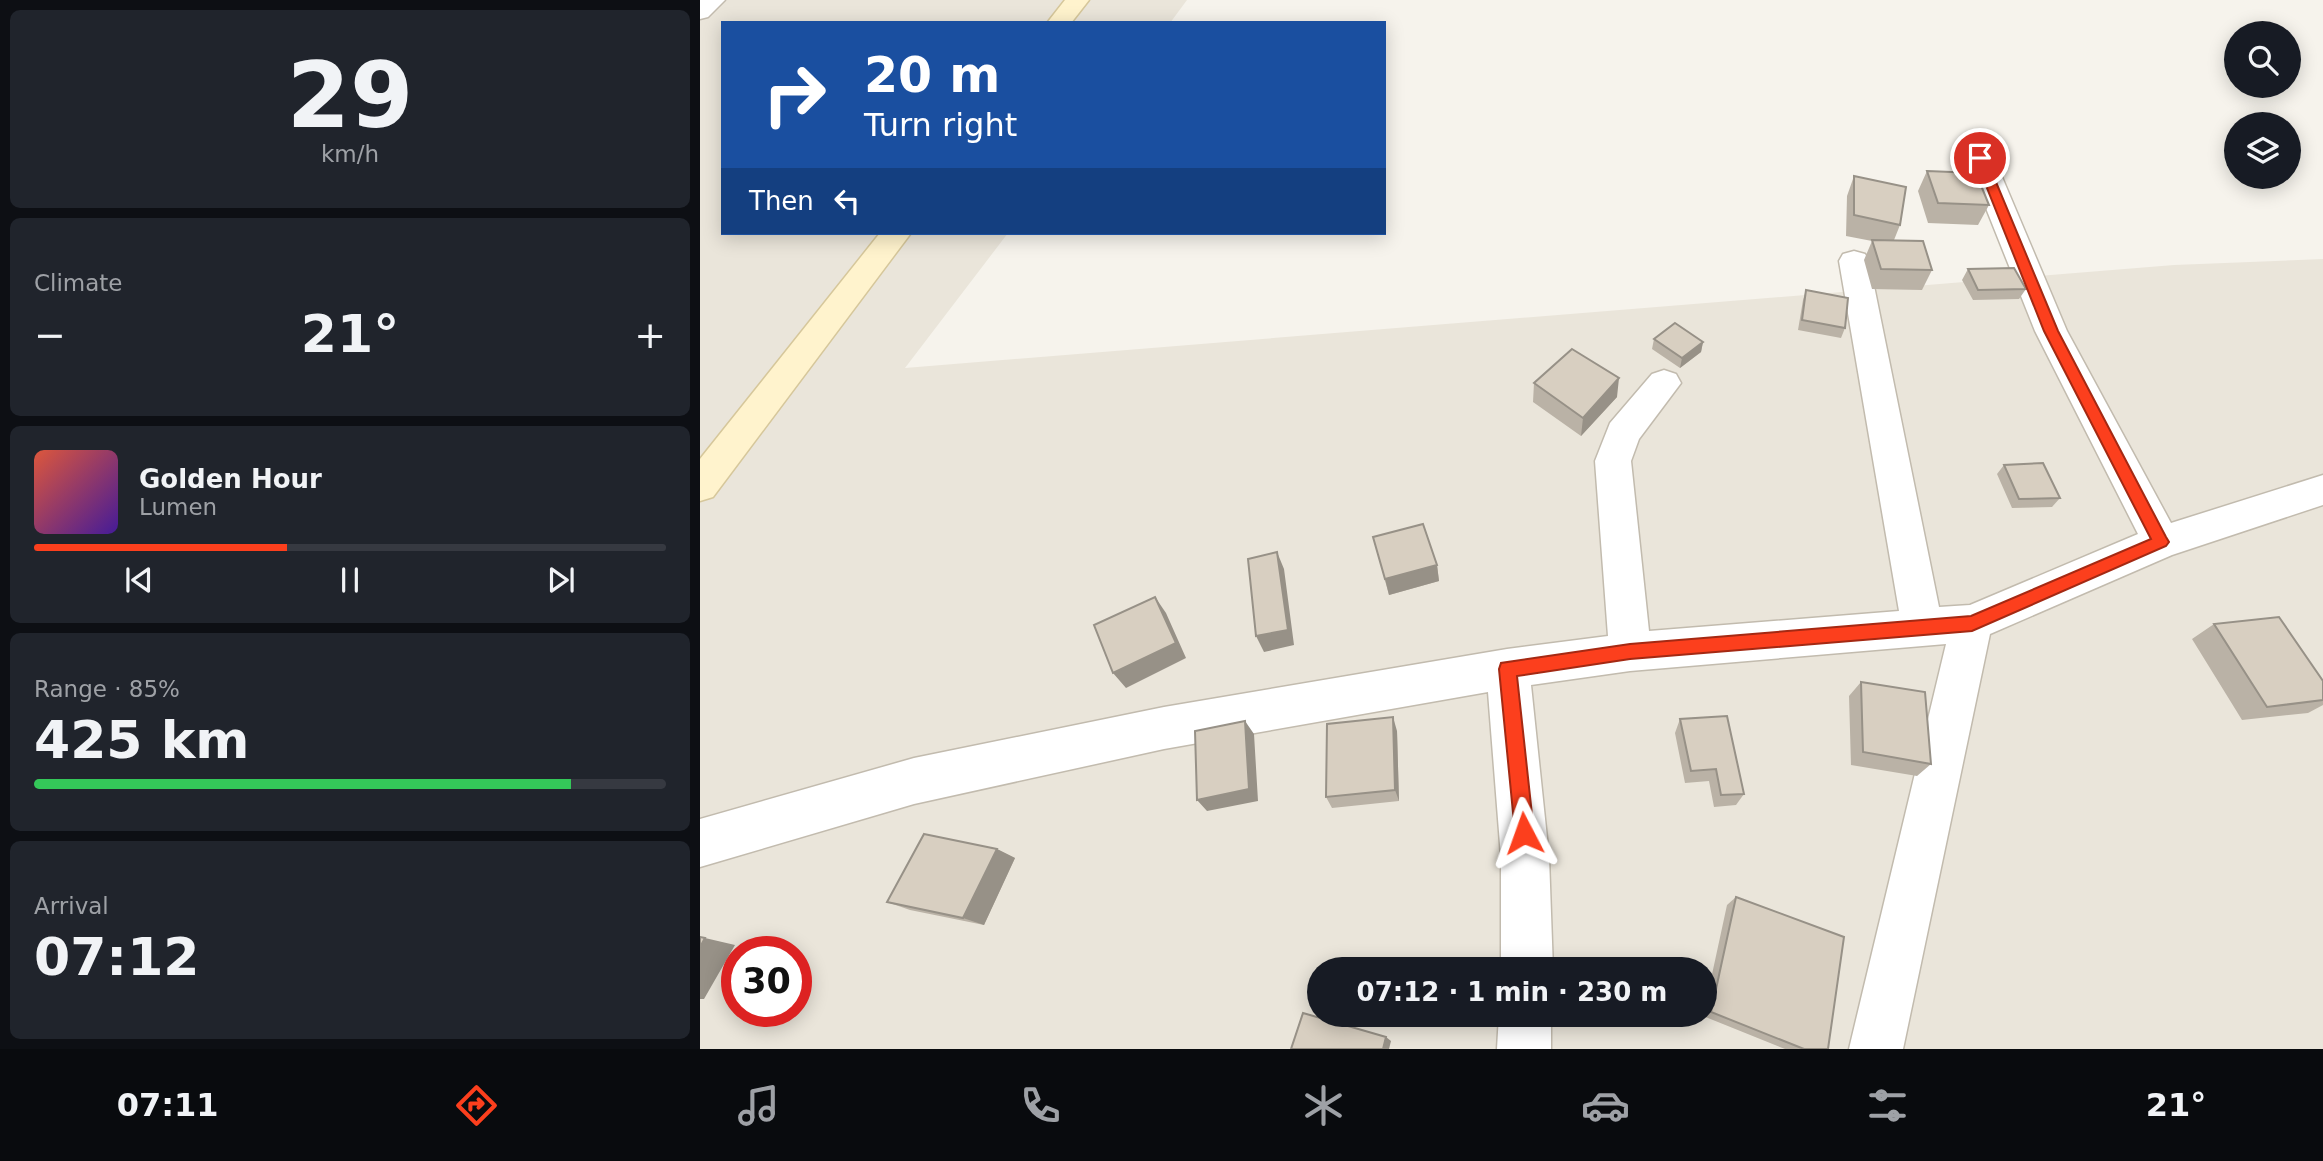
<!DOCTYPE html>
<html lang="en">
<head>
<meta charset="utf-8">
<style>
  :root { --surface:#171b24; --page:#20242c; --text:#f1f3f6; --muted:#9ea1a6; --line:#363941; --accent:#fc3f1d }
  body { margin:0; font-family:"DejaVu Sans",sans-serif; background:var(--page); color:var(--text); height:100vh; display:flex; flex-direction:column; font-size:26px; white-space:nowrap }
  * { box-sizing:border-box; margin:0 }
  p { font-size:23px; color:var(--muted) }
  .icon { flex:none; width:38px; height:38px; fill:none; stroke:currentColor; stroke-width:2; stroke-linecap:round; stroke-linejoin:round }
  .map { position:relative; flex:1; overflow:hidden }
  .drawer { display:flex; flex-direction:column; gap:10px; padding:10px; background:#0d0f14; width:700px }
  .drawer>* { flex:none }
  .guide { position:absolute; left:21px; top:21px; width:665px; height:214px; border-radius:0px; box-shadow:0 4px 18px #0003; background:#1a4fa0; color:#fff; overflow:hidden }
  .tools { position:absolute; left:1524px; top:21px; display:grid; gap:14px }
  .tools a { display:grid; place-items:center; width:77px; height:77px; border-radius:50%; background:var(--surface); box-shadow:0 4px 18px #0003; font-size:35px }
  .speed { position:absolute; left:21px; top:936px; display:flex; gap:14px; font-size:35px; font-weight:700; text-align:center }
  .speed>* { display:grid; place-content:center; width:91px; height:91px; border-radius:50%; background:var(--surface); box-shadow:0 4px 18px #0003; line-height:1 }
  .speed .limit { border:10px solid #d22; background:#fff; color:#111 }
  .pin { position:absolute; display:grid; place-items:center; width:60px; height:60px; color:#fff; margin:-30px; border:4px solid #fff; border-radius:50%; box-shadow:0 2px 7px #0007 }
  .me { position:absolute; width:77px; margin:-38px; rotate:356deg; stroke-linejoin:round; filter:drop-shadow(0 0 5px #0008) }
  .turn { display:flex; align-items:center; gap:24px; height:147px; padding:0 28px; font-size:32px }
  .turn .icon { width:91px; height:91px; stroke-width:2.5 }
  .turn b { display:block; font-size:49px; line-height:60px }
  .then { display:flex; align-items:center; height:66px; padding:0 28px; background:#0003; gap:14px; font-size:26px }
  .big { font-size:52px; font-weight:700; line-height:1.1 }
  .drawer .widget { flex:1; display:flex; flex-direction:column; justify-content:center; gap:10px; min-width:0; padding:0 24px; border-radius:10px; background:var(--page) }
  .drawer .dial { align-items:center; gap:0 }
  .dial b { font-size:91px; line-height:1 }
  .song { display:flex; align-items:center; gap:21px }
  .cover { width:84px; height:84px; border-radius:10px; background:linear-gradient(135deg,hsl(10 70% 55%),hsl(260 70% 35%)) }
  .played { height:7px; border-radius:4px; background:linear-gradient(90deg,var(--accent) 40%,var(--line) 40%) }
  .keys { display:flex; justify-content:space-around; direction:ltr }
  .heat { display:flex; justify-content:space-between; align-items:center; font-size:38px; direction:ltr }
  .charge { height:10px; border-radius:5px; background:linear-gradient(90deg,#34c759 85%,var(--line) 0) }
  .trip { position:absolute; left:607px; top:957px; width:410px; height:70px; border-radius:35px; background:var(--surface); box-shadow:0 4px 18px #0003; font-weight:700; line-height:70px; text-align:center }
  .menu { display:flex; height:112px; justify-content:space-around; align-items:center; background:#090b0e; color:var(--muted) }
  .menu .icon { width:49px; height:49px }
  .menu .on { color:var(--accent) }
  .menu b { font-size:32px; color:var(--text) }
  main { display:flex; flex:1; min-height:0 }
  .map>svg:first-child { display:block }
</style>
</head>
<body>
<main>
<section class="drawer">
<div class="widget dial"><b>29</b><p>km/h</p></div>
<div class="widget"><p>Climate</p>
<div class="heat"><a>−</a><b class="big">21°</b><a>+</a></div>
</div>
<div class="widget">
<div class="song"><i class="cover"></i><div><b>Golden Hour</b><p>Lumen</p></div></div>
<div class="played"></div>
<div class="keys"><svg class="icon" aria-label="previous" viewBox="0 0 24 24"><path d="M18 5L8 12l10 7zM5 5v14"/></svg><svg class="icon" aria-label="pause" viewBox="0 0 24 24"><path d="M8 5v14M16 5v14"/></svg><svg class="icon" aria-label="next" viewBox="0 0 24 24"><path d="M6 5l10 7-10 7zM19 5v14"/></svg></div>
</div>
<div class="widget"><p>Range · 85%</p><b class="big">425 km</b><div class="charge"></div></div>
<div class="widget"><p>Arrival</p><b class="big">07:12</b></div>
</section>
<div class="map">
<svg width="1623" height="1049" viewBox="0 0 1623 1049">
  <rect width="100%" height="100%" fill="#f6f3ec"/>
  <path fill="#eae5da" fill-rule="evenodd" d="M0,0H487L470,23H23V233H308L205,368L1474,265L1623,259V1049H0ZM37,952H96V1012H37ZM620,970H1004V1015H620Z"/>
  <g fill="none" stroke-linecap="round" stroke-linejoin="round">
    <g stroke="#c2bbae" stroke-width="3">
      <path id="minor" d="M0,0H25L8,17L0,19Z
        M1280,150L1290,152L1294,158L1367,331L1471,523L1623,475V505L1472,555L1290,634L1203,1049H1149L1246,644L930,671L831,685L849,857L853,970H801V857L788,692L464,749L214,804L0,867V819L214,758L464,707L807,649L908,636L895,461L910,423L952,374L964,370L976,374L981,383L939,439L931,461L949,631L1199,611L1139,261L1143,254L1154,251L1165,254L1169,261L1239,607L1270,605L1438,534L1335,331L1266,158L1270,152Z
        M799,1015H851V1049H797Z"/>
    </g>
    <g stroke="#d6c79b" stroke-width="3">
      <path id="secondary" d="M365,0H389L371,23H347Z
        M180,233H211L13,497L0,501V459Z"/>
    </g>
    <use href="#minor" fill="#fff" fill-rule="evenodd"/>
    <use href="#secondary" fill="#fff3cd" fill-rule="evenodd"/>
  </g>
  <path fill="#bab2a6" d="M1227,171L1289,205L1278,225L1228,223L1218,191Z
    M1154,176L1200,225L1194,240L1232,270L1222,290L1172,289L1164,260L1172,241L1146,236L1147,196Z
    M1268,269L1326,289L1319,299L1273,300L1262,280Z
    M1106,290L1145,328L1141,338L1098,330L1103,300Z
    M954,339L1003,342L1001,352L980,368L952,349Z
    M834,383L917,397L881,436L833,402Z
    M1304,465L1360,498L1352,507L1312,508L1297,474Z
    M673,537L737,565L739,581L689,595Z
    M1514,624L1623,681V705L1608,713L1542,720L1492,639Z
    M1161,682L1231,764L1217,776L1151,765L1149,696Z
    M980,719L1044,794L1036,805L1014,807L1009,781L985,783L975,733Z
    M697,731L699,801L632,808L626,797Z
    M297,849L315,858L284,925L210,910L187,902Z
    M1036,897L1128,1049H1085L1003,1016L1027,905Z"/>
  <path fill="#979187" d="M1003,342L1001,352L980,368L982,358Z
    M919,378L917,397L881,436L883,418Z
    M577,552L584,569L594,645L564,652L556,636Z
    M737,565L739,581L689,595L685,579Z
    M455,597L466,613L486,658L426,688L413,673Z
    M693,717L697,731L699,801L695,790Z
    M545,721L554,734L558,801L507,811L497,800Z
    M297,849L315,858L284,925L263,918Z
    M5,938L35,945L4,999H0V947Z
    M686,1037L691,1041L689,1049H683Z"/>
  <path fill="#d8cfc1" stroke="#979187" stroke-width="2" d="M1227,171L1276,173L1289,205L1238,203Z
    M1154,176L1206,187L1200,225L1154,215Z
    M1172,240L1223,241L1232,270L1181,269Z
    M1314,268L1326,289L1278,290L1268,269Z
    M1106,290L1148,298L1145,328L1102,320Z
    M975,323L1003,342L982,358L954,339Z
    M872,349L919,378L883,418L834,383Z
    M1343,463L1360,498L1319,499L1304,465Z
    M723,524L737,565L685,579L673,537Z
    M577,552L588,630L556,636L548,559Z
    M455,597L476,643L413,673L394,625Z
    M1579,617L1623,681V700L1567,707L1514,624Z
    M1161,682L1225,692L1231,764L1163,752Z
    M1027,716L1044,794L1021,795L1016,769L991,771L980,719Z
    M693,717L695,790L626,797L627,724Z
    M545,721L549,789L497,800L495,731Z
    M224,834L297,849L263,918L187,902Z
    M1036,897L1144,937L1128,1049H1104L1011,1012Z
    M0,937L5,938L0,947Z
    M603,1013L686,1037L683,1049H591Z"/>
  <path fill="#fc3f1d" stroke="#a42913" stroke-width="2" d="M1280,155L1286,158L1358,331L1466,537L1469,542L1466,546L1272,631L930,659L817,676L834,833L831,840L824,843L817,840L815,833L799,669L801,663L930,644L1271,616L1451,539L1344,331L1275,158Z"/>
</svg>
<div class="tools">
<a><svg class="icon" aria-label="search" viewBox="0 0 24 24"><circle cx="10" cy="10" r="6"/><path d="M15 15l6 6"/></svg></a>
<a><svg class="icon" aria-label="layers" viewBox="0 0 24 24"><path d="M12 4l9 5-9 5-9-5zM3 14l9 5 9-5"/></svg></a>
</div>
<div class="speed"><div class="limit">30</div></div>
<div class="pin" style="left:1280px;top:158px;background:#d93025"><svg class="icon" aria-label="arrive" viewBox="0 0 24 24"><path d="M6 21V4h12l-3 4 3 4H6"/></svg></div>
<svg class="me" style="left:824px;top:833px" viewBox="-20 -20 40 40"><path d="M0-17L14 15 0 8-14 15z" fill="#fc3f1d" stroke="#fff" stroke-width="4"/></svg>
<div class="trip">07:12 · 1 min · 230 m</div>
<div class="guide">
<div class="turn"><svg class="icon" aria-label="right" viewBox="0 0 24 24"><path d="M7 20v-9h11M14 6l5 5-5 5"/></svg><div><b>20 m</b>Turn right</div></div>
<div class="then">Then<svg class="icon" aria-label="left" viewBox="0 0 24 24"><path d="M17 20v-9H6M10 6l-5 5 5 5"/></svg></div>
</div>
</div>
</main>
<nav class="menu">
<b>07:11</b>
<svg class="icon on" aria-label="directions" viewBox="0 0 24 24"><path d="M12 3l9 9-9 9-9-9zM9 14v-3h6M13 9l2 2-2 2"/></svg>
<svg class="icon" aria-label="music" viewBox="0 0 24 24"><path d="M9 18V5l10-2v13"/><circle cx="6" cy="18" r="3"/><circle cx="16" cy="16" r="3"/></svg>
<svg class="icon" aria-label="phone" viewBox="0 0 24 24"><path d="M5 4h4l2 5-3 2q2 4 5 5l2-3 5 2v4C11 20 4 13 5 4z"/></svg>
<svg class="icon" aria-label="climate" viewBox="0 0 24 24"><path d="M12 3v18M4 7l16 10M4 17L20 7"/></svg>
<svg class="icon" aria-label="car" viewBox="0 0 24 24"><path d="M5 17H2v-5l4-1 3-4h7l3 4 3 1v5h-3M9 17h6M6 11h13"/><circle cx="7" cy="17" r="2"/><circle cx="17" cy="17" r="2"/></svg>
<svg class="icon" aria-label="filters" viewBox="0 0 24 24"><path d="M4 7h16M4 17h16"/><circle cx="9" cy="7" r="2"/><circle cx="15" cy="17" r="2"/></svg>
<b>21°</b>
</nav>
</body>
</html>
